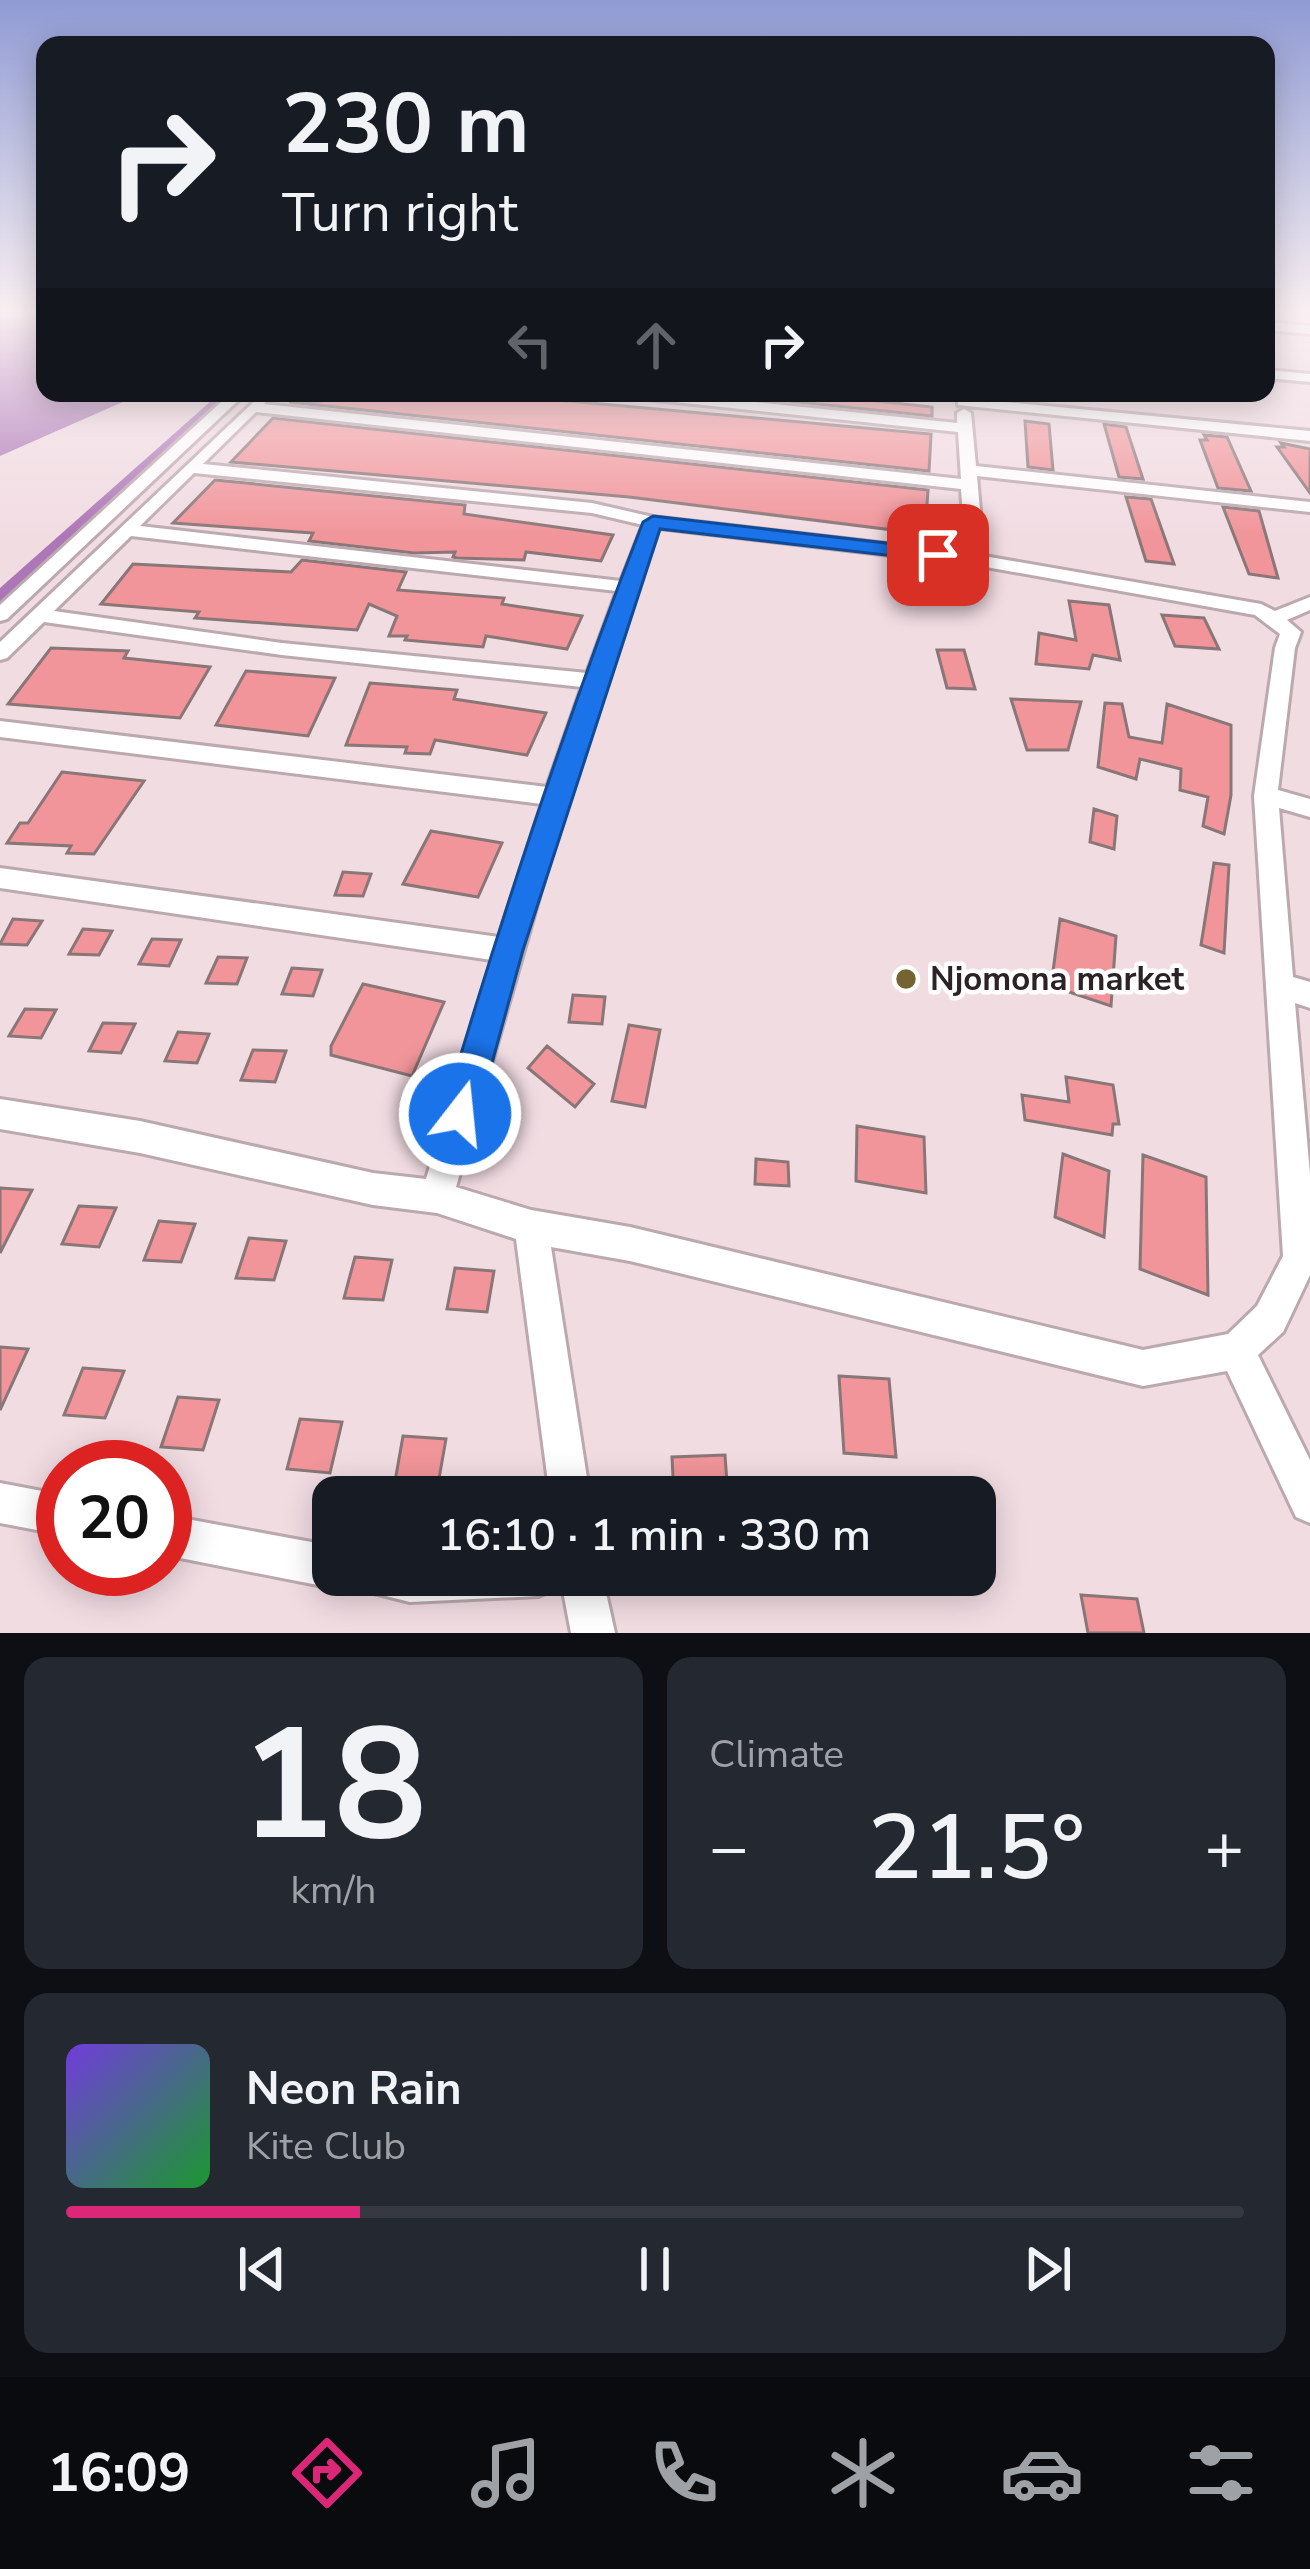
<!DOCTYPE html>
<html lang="en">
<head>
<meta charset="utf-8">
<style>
  :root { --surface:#171b24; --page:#242831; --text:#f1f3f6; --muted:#9ea1a6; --line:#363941; --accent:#db2777 }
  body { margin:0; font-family:"Nunito Sans",sans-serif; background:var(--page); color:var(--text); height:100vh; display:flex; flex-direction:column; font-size:45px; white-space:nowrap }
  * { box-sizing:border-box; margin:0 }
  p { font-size:39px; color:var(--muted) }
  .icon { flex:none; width:66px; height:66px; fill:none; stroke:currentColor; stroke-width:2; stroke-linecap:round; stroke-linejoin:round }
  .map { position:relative; height:1633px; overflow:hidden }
  .details { display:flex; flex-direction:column; gap:24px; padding:24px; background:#0d0f14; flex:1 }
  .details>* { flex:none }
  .guide { position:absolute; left:36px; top:36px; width:1239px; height:366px; border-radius:24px; box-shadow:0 6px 30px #0003; background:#171b24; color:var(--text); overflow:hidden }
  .speed { position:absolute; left:36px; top:1440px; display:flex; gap:24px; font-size:60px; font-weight:700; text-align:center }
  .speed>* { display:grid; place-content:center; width:156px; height:156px; border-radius:50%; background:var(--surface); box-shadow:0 6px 30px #0003; line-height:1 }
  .speed .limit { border:18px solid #d22; background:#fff; color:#111 }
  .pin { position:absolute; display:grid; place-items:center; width:102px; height:102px; color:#fff; margin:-51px; border-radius:24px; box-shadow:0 6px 18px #0006 }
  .me { position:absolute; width:132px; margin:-66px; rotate:16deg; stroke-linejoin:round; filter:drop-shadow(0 0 9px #0008) }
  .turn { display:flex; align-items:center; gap:42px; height:252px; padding:0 48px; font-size:54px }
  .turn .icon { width:156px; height:156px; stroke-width:2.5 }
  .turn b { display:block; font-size:84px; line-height:102px }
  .lanes { display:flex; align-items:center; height:114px; padding:0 48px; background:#0003; justify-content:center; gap:60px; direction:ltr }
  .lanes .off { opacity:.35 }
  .big { font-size:90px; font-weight:600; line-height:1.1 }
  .details .widget { flex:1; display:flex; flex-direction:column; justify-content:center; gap:18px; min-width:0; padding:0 42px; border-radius:24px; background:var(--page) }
  .details .dial { align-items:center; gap:0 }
  .dial b { font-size:156px; line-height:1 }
  .song { display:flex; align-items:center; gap:36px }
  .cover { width:144px; height:144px; border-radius:18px; background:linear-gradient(135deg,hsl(260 70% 55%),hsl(130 70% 35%)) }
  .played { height:12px; border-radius:6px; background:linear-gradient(90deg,var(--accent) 25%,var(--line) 25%) }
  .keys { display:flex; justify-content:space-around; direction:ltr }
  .heat { display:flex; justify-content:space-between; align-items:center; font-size:66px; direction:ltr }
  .details .tiles { flex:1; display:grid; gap:24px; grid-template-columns:1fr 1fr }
  .widget:last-child { grid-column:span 2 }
  .trip { position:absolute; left:312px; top:1476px; width:684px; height:120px; border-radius:24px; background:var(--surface); box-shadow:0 6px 30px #0003; font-weight:600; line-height:120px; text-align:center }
  .tab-bar { display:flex; height:192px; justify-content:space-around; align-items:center; background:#090b0e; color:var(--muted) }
  .tab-bar .icon { width:84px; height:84px }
  .tab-bar .selected { color:var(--accent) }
  .tab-bar b { font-size:54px; color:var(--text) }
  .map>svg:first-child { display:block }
</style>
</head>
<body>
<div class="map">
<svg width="1310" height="1633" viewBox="0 0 1310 1633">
  <rect width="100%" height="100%" fill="#f1dce2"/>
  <path fill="#ac76b7" d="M0,309H45V393H143L0,456Z"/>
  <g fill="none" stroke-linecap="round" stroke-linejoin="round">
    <path fill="#ac76b7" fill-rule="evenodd" d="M220,393H237L8,604L0,605V588Z"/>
  </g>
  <path fill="#f1959a" stroke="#897677" stroke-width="3" d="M321,393H481L931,434L929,471L289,402L321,401Z
    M752,393H803L932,407V416L750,397Z
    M273,418L928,490L925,534L629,497L231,462Z
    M1025,421L1049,424L1053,470L1028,467Z
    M1104,424L1126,427L1143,479L1119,477Z
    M1204,435L1227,437L1251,491L1218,488L1200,440H1207Z
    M1281,443L1310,449V493L1277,447H1284Z
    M215,480L465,505L464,514L613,535L601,561L526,552L524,560L457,558L453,557L455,552L414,553L309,541L313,533L173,523Z
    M1126,497L1151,499L1174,564L1146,561Z
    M1223,507L1259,511L1278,578L1249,574Z
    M302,560L406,572L398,590L504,598L502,604L582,616L567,649L486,636L483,647L405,640L407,636H389L397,616L369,604L357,630L195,618L199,612L101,604L133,564L291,572Z
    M1069,601L1109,605L1120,660L1093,655L1089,669L1036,664L1039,633L1076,640Z
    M1162,615L1204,618L1219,649L1175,646Z
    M51,648L128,651L124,658L210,667L180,718L8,704Z
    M937,650H964L975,689L947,688Z
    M246,671L335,678L308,736L216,725Z
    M370,683L457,690L454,699L546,713L527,755L435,740L430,754L405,753L407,747L346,745Z
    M1011,699L1081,702L1068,750H1027Z
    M1105,703L1122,704L1129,737L1162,743L1167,704L1231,725V795L1224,834L1203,826L1208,797L1180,790L1181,769L1140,759L1136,779L1098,767Z
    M62,772L144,781L94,854L67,853L71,846L7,843L20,823H28Z
    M1094,809L1117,816L1114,849L1090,842Z
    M431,831L502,843L478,897L403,884Z
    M1214,863L1229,865L1224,953L1201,945Z
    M343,872L371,874L363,896L335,895Z
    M13,919L42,921L27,945L0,944Z
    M1060,919L1116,936L1111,1006L1051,986Z
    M83,929L112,931L99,955L69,954Z
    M152,939L181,940L169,966L139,964Z
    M218,957L247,958L237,984L206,983Z
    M292,968L322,970L313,996L282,994Z
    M363,984L444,1002L412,1076L331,1055V1046Z
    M573,995L605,997L602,1024L569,1022Z
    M25,1009L56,1010L41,1038L9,1036Z
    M103,1023L135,1024L121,1053L89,1051Z
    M629,1025L660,1030L645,1107L612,1101Z
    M178,1032L209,1034L197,1063L165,1061Z
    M547,1046L594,1084L575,1107L528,1068Z
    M253,1050L286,1051L275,1082L241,1080Z
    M1066,1077L1113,1085L1119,1124H1113L1112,1135L1025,1120L1022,1095L1069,1102Z
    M857,1126L924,1137L926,1193L856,1181Z
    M1063,1154L1109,1171L1104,1237L1055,1217Z
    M1143,1155L1206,1177L1208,1295L1140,1269Z
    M756,1159L788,1162L789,1186L755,1184Z
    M0,1188L32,1190L0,1253Z
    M79,1206L116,1208L99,1247L62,1244Z
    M159,1221L195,1224L181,1262L144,1260Z
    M249,1238L286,1241L274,1280L236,1278Z
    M355,1257L392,1260L383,1300L344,1298Z
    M455,1268L494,1271L487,1312L447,1309Z
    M0,1347L28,1349L0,1410Z
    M83,1368L124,1371L105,1418L64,1415Z
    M839,1376L889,1379L896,1457L844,1453Z
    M178,1397L219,1400L203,1450L161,1447Z
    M300,1419L342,1422L330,1473L287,1469Z
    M403,1436L446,1439L437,1490L394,1487Z
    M725,1455L728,1497H674L672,1457Z
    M1081,1595L1137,1599L1144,1633H1088Z"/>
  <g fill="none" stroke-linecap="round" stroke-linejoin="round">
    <g stroke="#bca9af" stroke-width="6">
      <path id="minor" d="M1266,322L1310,326V334L1266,330Z
        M1266,370L1310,374V382L1266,378Z
        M231,393H246L7,619L0,621V605Z
        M621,393H669L957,423V413L964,409L971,413L976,466L1310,502V512L977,476L984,556L1261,604L1275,611L1310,597V610L1287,620L1301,632L1295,648L1278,790L1310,799V817L1279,808L1293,977L1310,982V1008L1295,1003L1310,1174V1275L1283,1332L1258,1355L1310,1460V1523L1296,1517L1227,1371L1143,1386L630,1261L551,1247L590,1497H550L516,1239L437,1213L373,1205L140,1153L0,1129V1099L140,1121L373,1173L426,1179L492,960L0,888V868L499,937L542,804L0,737V721L547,787L582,687L282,655L44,622L7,658L0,660V642L261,395L268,399L264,404L961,479L958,432L628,397ZM256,412L961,489L966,553L653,517L592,503L203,464ZM194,473L592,513L643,525L621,581L140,526ZM659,528L975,565L1255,615L1280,634L1275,648L1254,796L1283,1256L1257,1306L1228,1334L1143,1350L630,1227L531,1210L456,1187L575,772ZM131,536L617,591L587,673L282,643L54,611Z
        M963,398L1310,431V441L958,405V399Z
        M0,1483L63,1495V1535L0,1523Z
        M165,1515L333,1546V1575H350L348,1582L333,1588L165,1555Z
        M356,1575H559L553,1590L538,1596L410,1602L362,1590Z
        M560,1575H602L615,1633H571Z"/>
    </g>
    <use href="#minor" fill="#fff" fill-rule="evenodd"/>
  </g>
  <linearGradient id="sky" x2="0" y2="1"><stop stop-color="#909bd4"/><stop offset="0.58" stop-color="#f9eff2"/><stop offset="1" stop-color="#f9eff2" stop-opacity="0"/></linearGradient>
  <rect width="1310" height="537" fill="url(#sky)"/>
  <path fill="#1a73e8" stroke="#114b97" stroke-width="3" d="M653,516L938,549L948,555L938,561L660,529L523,950L478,1114L473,1127L460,1132L448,1127L443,1114C502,915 567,716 643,522Z"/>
  <circle fill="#756432" stroke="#fff" stroke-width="4.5" cx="906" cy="979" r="12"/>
  <g text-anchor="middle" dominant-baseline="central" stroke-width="9" stroke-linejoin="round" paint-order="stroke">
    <g font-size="33" font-weight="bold" fill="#2b2325" stroke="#fff" text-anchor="start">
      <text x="930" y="979">Njomona market</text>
    </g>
  </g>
</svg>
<div class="speed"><div class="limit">20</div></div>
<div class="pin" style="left:938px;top:555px;background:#d93025"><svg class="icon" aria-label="arrive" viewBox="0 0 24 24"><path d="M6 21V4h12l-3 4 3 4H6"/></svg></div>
<svg class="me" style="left:460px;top:1114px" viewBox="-20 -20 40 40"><circle r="17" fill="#1a73e8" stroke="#fff" stroke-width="3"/><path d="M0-11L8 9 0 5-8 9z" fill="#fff"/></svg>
<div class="trip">16:10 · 1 min · 330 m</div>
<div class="guide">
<div class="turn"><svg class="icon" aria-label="right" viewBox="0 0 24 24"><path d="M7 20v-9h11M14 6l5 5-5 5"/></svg><div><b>230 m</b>Turn right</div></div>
<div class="lanes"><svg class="icon off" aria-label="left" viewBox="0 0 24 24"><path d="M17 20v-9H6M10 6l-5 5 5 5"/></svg><svg class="icon off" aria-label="ahead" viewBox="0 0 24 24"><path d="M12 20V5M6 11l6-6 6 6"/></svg><svg class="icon" aria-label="right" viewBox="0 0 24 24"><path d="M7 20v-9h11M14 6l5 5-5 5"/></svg></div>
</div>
</div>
<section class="details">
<div class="tiles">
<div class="widget dial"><b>18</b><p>km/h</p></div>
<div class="widget"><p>Climate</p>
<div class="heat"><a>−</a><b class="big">21.5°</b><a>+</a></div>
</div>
<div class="widget">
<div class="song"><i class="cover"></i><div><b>Neon Rain</b><p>Kite Club</p></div></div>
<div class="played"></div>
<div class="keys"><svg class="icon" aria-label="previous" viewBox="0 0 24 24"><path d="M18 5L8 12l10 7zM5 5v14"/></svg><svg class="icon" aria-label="pause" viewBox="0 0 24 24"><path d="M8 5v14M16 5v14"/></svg><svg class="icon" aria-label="next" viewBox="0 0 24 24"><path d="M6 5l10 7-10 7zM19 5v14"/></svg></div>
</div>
</div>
</section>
<nav class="tab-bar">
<b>16:09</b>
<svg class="icon selected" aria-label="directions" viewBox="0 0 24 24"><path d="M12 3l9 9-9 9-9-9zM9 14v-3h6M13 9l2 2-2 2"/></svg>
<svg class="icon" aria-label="music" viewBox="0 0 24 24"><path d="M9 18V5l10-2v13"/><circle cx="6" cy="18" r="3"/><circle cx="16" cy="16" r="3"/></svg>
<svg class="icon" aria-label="phone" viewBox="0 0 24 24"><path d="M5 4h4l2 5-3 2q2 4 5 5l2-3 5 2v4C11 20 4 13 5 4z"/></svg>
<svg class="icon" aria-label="climate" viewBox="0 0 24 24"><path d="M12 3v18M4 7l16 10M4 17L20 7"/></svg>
<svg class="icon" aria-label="car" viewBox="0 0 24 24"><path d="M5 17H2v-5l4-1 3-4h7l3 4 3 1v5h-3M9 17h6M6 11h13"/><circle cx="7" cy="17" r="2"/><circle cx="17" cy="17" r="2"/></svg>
<svg class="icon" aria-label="filters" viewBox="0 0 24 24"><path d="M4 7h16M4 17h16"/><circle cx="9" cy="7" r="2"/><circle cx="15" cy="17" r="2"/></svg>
</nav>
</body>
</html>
